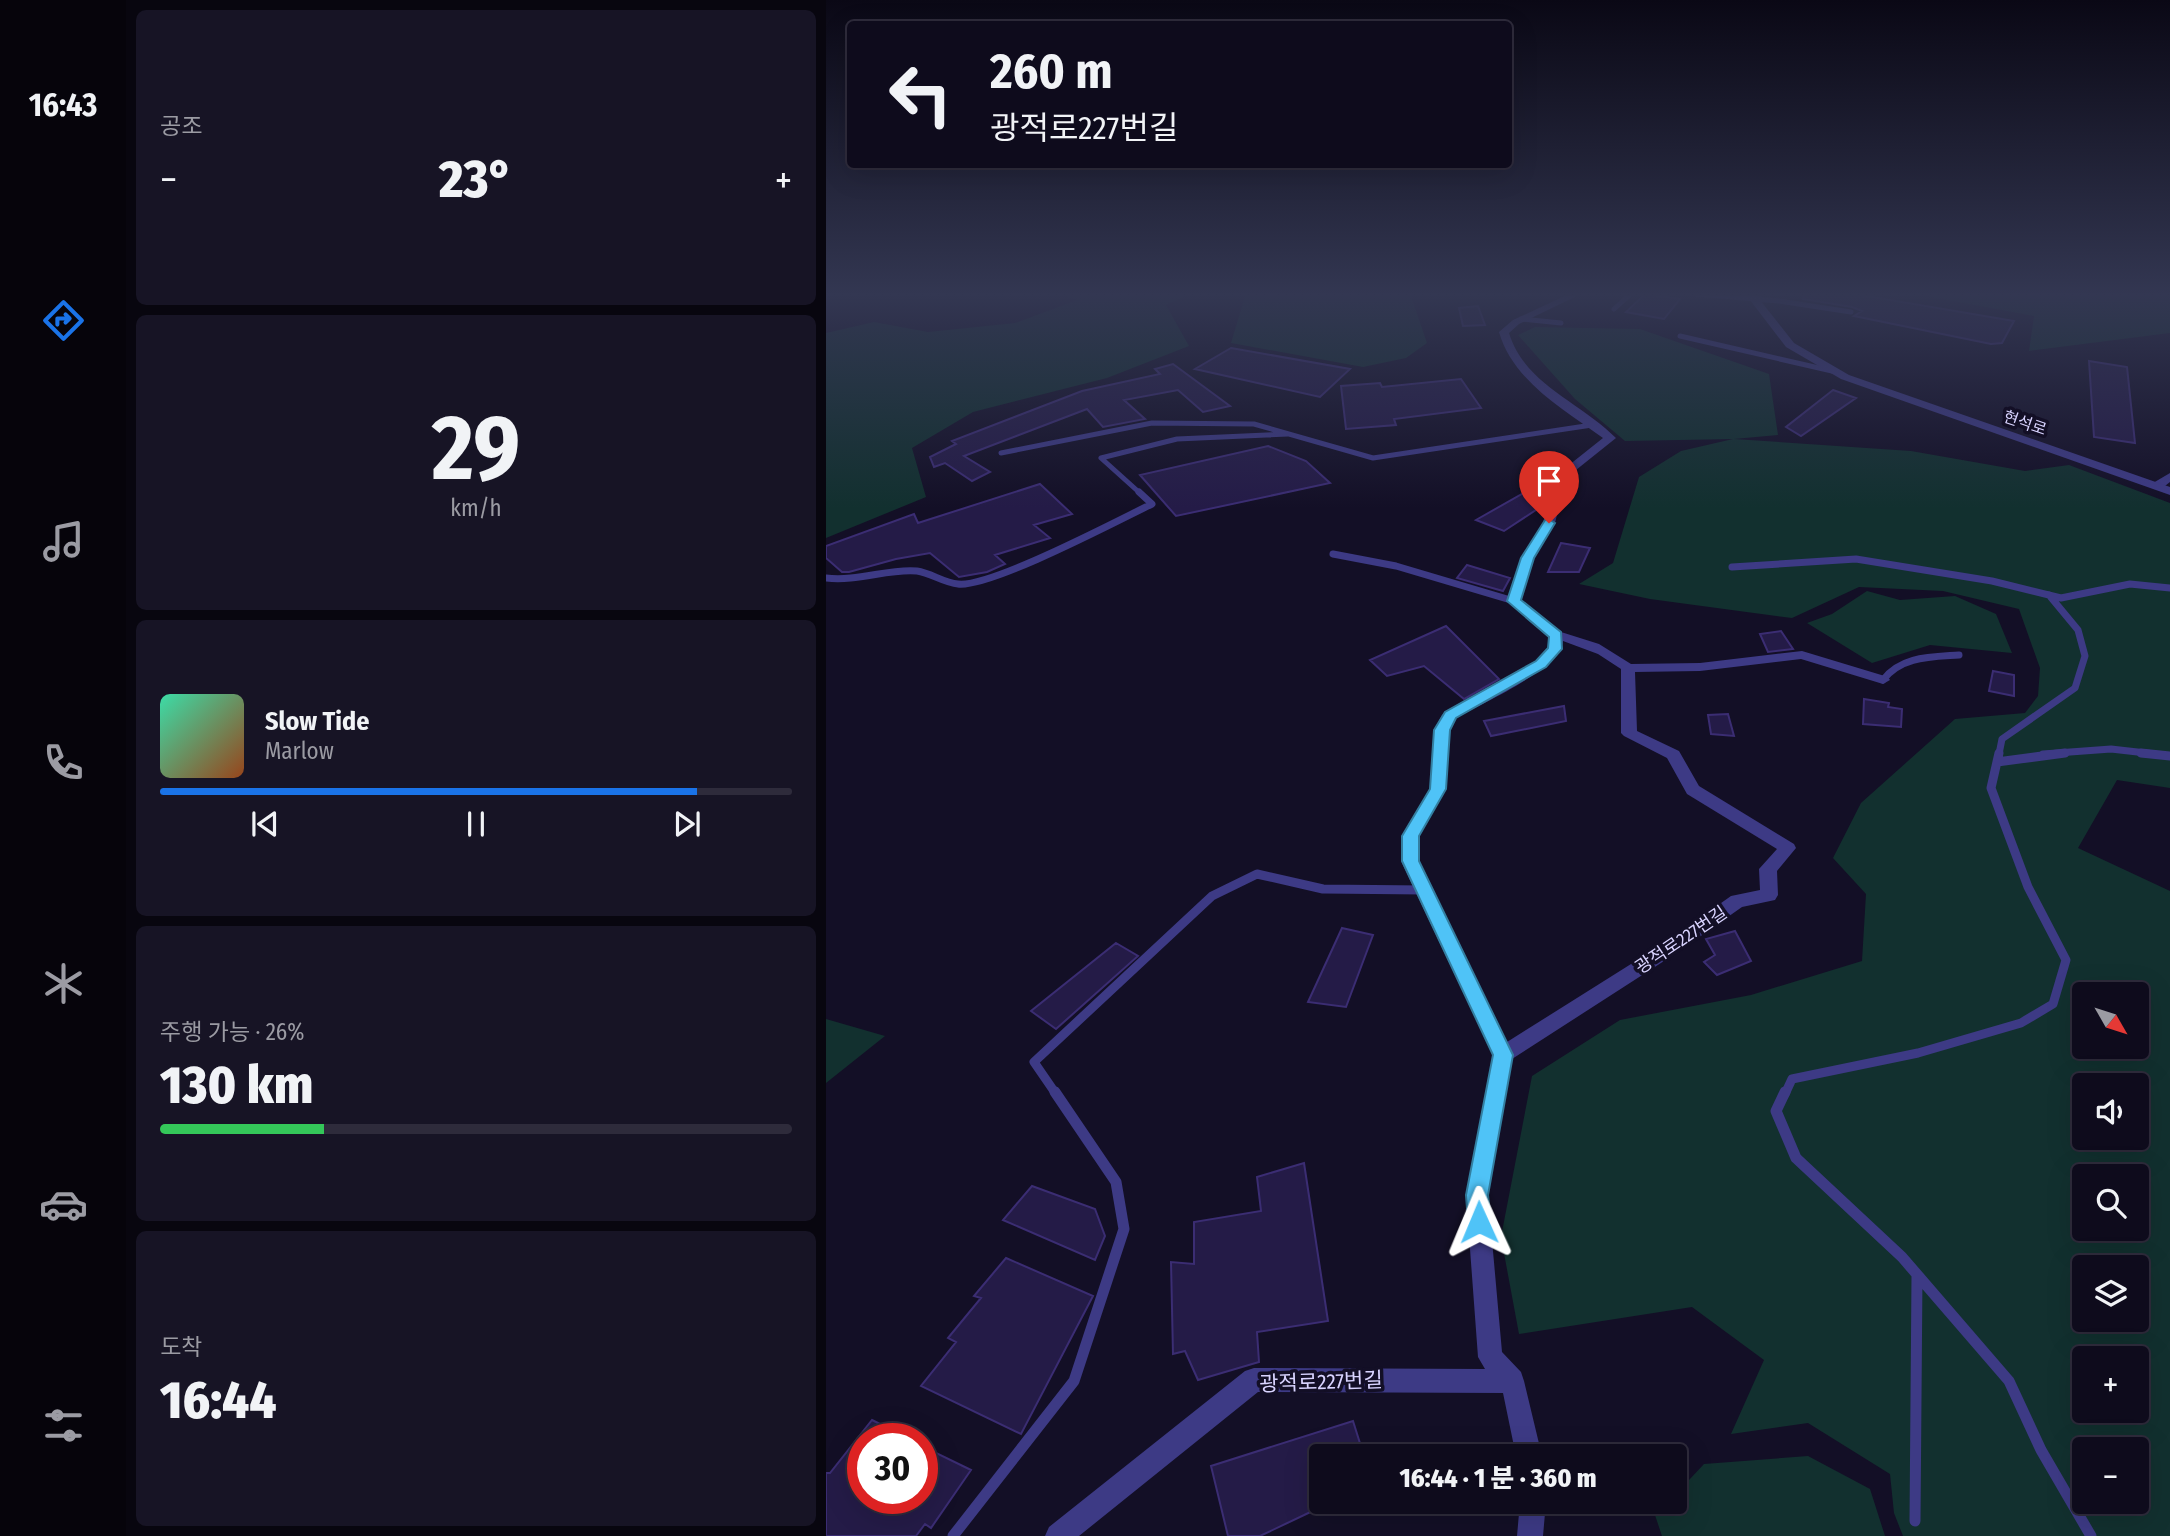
<!DOCTYPE html>
<html lang="ko">
<head>
<meta charset="utf-8">
<style>
  :root { --surface:#0e0b1c; --page:#171425; --text:#f1f3f6; --muted:#9b9ba3; --line:#2e2b3b; --accent:#1a73e8 }
  body { margin:0; font-family:"Fira Sans Condensed","Noto Sans KR",sans-serif; background:var(--page); color:var(--text); height:100vh; display:flex; flex-direction:column; font-size:26px; white-space:nowrap }
  * { box-sizing:border-box; margin:0 }
  p { font-size:23px; color:var(--muted) }
  .icon { flex:none; width:38px; height:38px; fill:none; stroke:currentColor; stroke-width:2; stroke-linecap:round; stroke-linejoin:round }
  .map { position:relative; flex:1; overflow:hidden }
  .panel { display:flex; flex-direction:column; gap:10px; padding:10px; background:#08060f; width:700px }
  .panel>* { flex:none }
  .top-card { position:absolute; left:21px; top:21px; width:665px; height:147px; border-radius:7px; box-shadow:0 7px 28px #0002,0 0 0 2px var(--line); background:#0e0b1c; color:var(--text); overflow:hidden }
  .needle { width:46px; rotate:129deg }
  .fabs { position:absolute; left:1246px; top:982px; display:grid; gap:14px }
  .fabs a { display:grid; place-items:center; width:77px; height:77px; border-radius:7px; background:var(--surface); box-shadow:0 7px 28px #0002,0 0 0 2px var(--line); font-size:35px }
  .speed { position:absolute; left:21px; top:1423px; display:flex; gap:14px; font-size:35px; font-weight:700; text-align:center }
  .speed>* { display:grid; place-content:center; width:91px; height:91px; border-radius:50%; background:var(--surface); box-shadow:0 7px 28px #0002,0 0 0 2px var(--line); line-height:1 }
  .speed .limit { border:10px solid #d22; background:#fff; color:#111 }
  .pin { position:absolute; display:grid; place-items:center; width:60px; height:60px; color:#fff; margin:-72px -30px; border-radius:50% 50% 50% 0; rotate:-45deg; box-shadow:0 0 7px #0007 }
  .pin .icon { rotate:45deg }
  .me { position:absolute; width:77px; margin:-38px; rotate:359deg; stroke-linejoin:round; filter:drop-shadow(0 0 5px #0008) }
  .turn { display:flex; align-items:center; gap:24px; height:147px; padding:0 28px; font-size:32px }
  .turn .icon { width:91px; height:91px; stroke-width:2.5 }
  .turn b { display:block; font-size:49px; line-height:60px }
  .big { font-size:52px; font-weight:800; line-height:1.1 }
  .panel .card { flex:1; display:flex; flex-direction:column; justify-content:center; gap:10px; min-width:0; padding:0 24px; border-radius:10px; background:var(--page) }
  .panel .dial { align-items:center; gap:0 }
  .dial b { font-size:91px; line-height:1 }
  .song { display:flex; align-items:center; gap:21px }
  .cover { width:84px; height:84px; border-radius:10px; background:linear-gradient(135deg,hsl(160 70% 55%),hsl(20 70% 35%)) }
  .played { height:7px; border-radius:4px; background:linear-gradient(90deg,var(--accent) 85%,var(--line) 85%) }
  .keys { display:flex; justify-content:space-around; direction:ltr }
  .heat { display:flex; justify-content:space-between; align-items:center; font-size:38px; direction:ltr }
  .charge { height:10px; border-radius:5px; background:linear-gradient(90deg,#34c759 26%,var(--line) 0) }
  .trip { position:absolute; left:483px; top:1444px; width:378px; height:70px; border-radius:7px; background:var(--surface); box-shadow:0 7px 28px #0002,0 0 0 2px var(--line); font-weight:800; line-height:70px; text-align:center }
  main { display:flex; flex:1; min-height:0 }
  .dock { display:flex; flex-direction:column; width:126px; justify-content:space-around; align-items:center; background:#06040b; color:var(--muted) }
  .dock .icon { width:49px; height:49px }
  .dock .on { color:var(--accent) }
  .dock b { font-size:32px; color:var(--text) }
  .map>svg:first-child { display:block }
</style>
</head>
<body>
<main>
<nav class="dock">
<b>16:43</b>
<svg class="icon on" aria-label="directions" viewBox="0 0 24 24"><path d="M12 3l9 9-9 9-9-9zM9 14v-3h6M13 9l2 2-2 2"/></svg>
<svg class="icon" aria-label="music" viewBox="0 0 24 24"><path d="M9 18V5l10-2v13"/><circle cx="6" cy="18" r="3"/><circle cx="16" cy="16" r="3"/></svg>
<svg class="icon" aria-label="phone" viewBox="0 0 24 24"><path d="M5 4h4l2 5-3 2q2 4 5 5l2-3 5 2v4C11 20 4 13 5 4z"/></svg>
<svg class="icon" aria-label="climate" viewBox="0 0 24 24"><path d="M12 3v18M4 7l16 10M4 17L20 7"/></svg>
<svg class="icon" aria-label="car" viewBox="0 0 24 24"><path d="M5 17H2v-5l4-1 3-4h7l3 4 3 1v5h-3M9 17h6M6 11h13"/><circle cx="7" cy="17" r="2"/><circle cx="17" cy="17" r="2"/></svg>
<svg class="icon" aria-label="filters" viewBox="0 0 24 24"><path d="M4 7h16M4 17h16"/><circle cx="9" cy="7" r="2"/><circle cx="15" cy="17" r="2"/></svg>
</nav>
<section class="panel">
<div class="card"><p>공조</p>
<div class="heat"><a>−</a><b class="big">23°</b><a>+</a></div>
</div>
<div class="card dial"><b>29</b><p>km/h</p></div>
<div class="card">
<div class="song"><i class="cover"></i><div><b>Slow Tide</b><p>Marlow</p></div></div>
<div class="played"></div>
<div class="keys"><svg class="icon" aria-label="previous" viewBox="0 0 24 24"><path d="M18 5L8 12l10 7zM5 5v14"/></svg><svg class="icon" aria-label="pause" viewBox="0 0 24 24"><path d="M8 5v14M16 5v14"/></svg><svg class="icon" aria-label="next" viewBox="0 0 24 24"><path d="M6 5l10 7-10 7zM19 5v14"/></svg></div>
</div>
<div class="card"><p>주행 가능 · 26%</p><b class="big">130 km</b><div class="charge"></div></div>
<div class="card"><p>도착</p><b class="big">16:44</b></div>
</section>
<div class="map">
<svg width="1344" height="1536" viewBox="0 0 1344 1536">
  <rect width="100%" height="100%" fill="#130f26"/>
  <path fill="#12302f" fill-rule="evenodd" d="M227,293H365L340,305L363,346L281,378L147,412L86,448L100,497L0,538V333L48,322L102,332L189,323L251,300Z
    M432,293H584L601,343L580,358L537,367L405,343L419,296Z
    M1084,293H1344V333L1203,351L1208,316Z
    M709,327L814,329L943,374L952,435L908,439L1085,451L1199,471L1243,465L1344,503V788L1291,780L1252,848L1344,891V1536H1077L1068,1513L1064,1474L982,1423L905,1434L938,1360L866,1307L693,1334L675,1237L706,1076L794,1020L925,995L1036,961L1040,894L1007,858L1035,803L1129,719L1199,713L1212,696L1214,668L1193,609L1117,591L1033,587L966,618L824,599L753,584L787,563L813,477L855,451L907,439L799,441L749,399L692,335ZM1258,994H1311V1046H1258ZM1258,1085H1311V1138H1258ZM1258,1176H1311V1228H1258ZM1258,1267H1311V1320H1258ZM1258,1358H1311V1410H1258ZM1258,1449H1311V1502H1258Z
    M1041,591L1074,600L1129,596L1170,614L1186,653L1104,645L1046,663L981,623L1006,614Z
    M0,1019L59,1036L0,1083Z
    M982,1456L1044,1489L1059,1536H836L829,1515L842,1502H849V1495L878,1464Z"/>
  <path fill="#241b47" stroke="#3b2d73" stroke-width="2" d="M978,293H1023L1188,321L1176,343L1165,344L1028,316L1036,311L1026,307L977,299Z
    M819,294L854,299L838,319L800,312Z
    M652,306L659,325L637,326L633,308Z
    M405,348L524,369L494,397L369,369Z
    M1263,361L1301,367L1309,443L1268,437Z
    M347,364L404,406L377,412L352,390L298,400L319,419L277,427L261,409L138,456L164,472L146,481L119,463L108,467L104,457L130,444L126,441L256,391L334,374L329,369Z
    M635,379L655,408L568,419L570,425L520,429L515,386L554,383L556,387Z
    M1007,390L1030,398L975,436L960,427Z
    M442,446L480,461L504,483L350,516L314,475Z
    M214,484L246,514L208,525L224,538L169,555L179,564L161,572L133,577L104,553L70,559L23,572H16L0,558V546L88,514L92,523Z
    M701,491L720,498L719,504L678,531L650,520Z
    M735,543L764,548L753,572H722Z
    M641,565L684,578L677,591L631,578Z
    M620,626L673,679L638,699L598,666L561,676L544,660Z
    M955,631L967,649L942,652L934,634Z
    M1167,671L1188,675V696L1163,691Z
    M1038,699L1063,703L1062,707L1076,709L1075,727L1037,724Z
    M738,706L740,721L665,736L658,721Z
    M902,714L908,736L885,734L882,715Z
    M516,928L547,935L520,1007L482,1002Z
    M909,931L925,961L891,975L878,962L889,955L880,939Z
    M290,943L312,956L230,1029L205,1011Z
    M478,1163L502,1321L431,1332L433,1362L372,1380L359,1351L347,1354L345,1262L368,1264V1222L435,1211L431,1177Z
    M206,1186L269,1209L279,1236L269,1260L177,1220Z
    M180,1258L267,1296L195,1434L95,1386L130,1342L122,1338L155,1298L148,1296Z
    M46,1420L82,1438H37V1498H96V1446L145,1470L105,1528L99,1524L90,1536H0V1473H4Z
    M527,1421L538,1456H495V1507L434,1536H402L385,1466Z"/>
  <g fill="none" stroke-linecap="round" stroke-linejoin="round">
    <path stroke="#3d3a85" stroke-width="5" d="M859,293L953,301L1025,312
      M788,309L806,293
      M695,319L735,323
      M854,336L1006,371
      M175,453L326,423L428,424L547,458L766,425
      M315,494L275,458L351,439L462,434"/>
    <path stroke="#3d3a85" stroke-width="7" d="M507,554L570,566L688,601
      M906,567L1030,559L1166,581L1235,598L1304,584L1344,588
      M0,578C31,582 64,568 91,571C105,573 118,583 132,584C164,588 291,521 326,504L313,492
      M1057,680C1075,656 1105,657 1133,655
      M1173,754L1176,739L1249,688L1259,656L1252,630L1223,595
      M1217,754L1285,749L1329,754"/>
    <path stroke="#3d3a85" stroke-width="9" d="M1315,753L1344,756
      M1171,762L1239,753
      M230,1094L208,1062L386,896L431,874L497,889L598,890
      M959,1094L966,1079L1092,1053L1195,1023L1227,1004L1240,960L1202,887L1165,788L1173,753"/>
    <path stroke="#3d3a85" stroke-width="11" d="M959,1092L950,1111L970,1158L1076,1257L1183,1381L1215,1450L1265,1536
      M1089,1521L1091,1275
      M127,1536L248,1381L298,1229L290,1182L229,1092"/>
    <path fill="#3d3a85" fill-rule="evenodd" d="M745,293H757L693,324L683,333C699,385 755,402 790,438L740,478L729,523L707,558L695,600L735,632L773,644L805,664L874,663L976,651L1062,677L1064,680L1057,684L975,659L874,671L809,672L811,731L853,751L873,786L968,844L970,848L951,871L952,895L949,900L916,907L852,952L686,1059L662,1195L676,1352L695,1372L698,1381L716,1456H690L677,1393L432,1392L253,1536H219L223,1527L419,1371L428,1368L659,1369L652,1357L640,1195L667,1055L575,861L577,836L604,789L608,730L616,715L710,661L722,648L723,636L681,601L695,558L717,523L728,477L777,438C738,410 687,381 673,332L687,320ZM737,641L772,654L795,669V733L798,736L841,758L861,794L951,849L933,869L934,890L905,896L840,942L681,1042L593,861V836L620,789L624,730L630,718C654,704 735,669 737,641Z
      M1344,473V482L1335,489H1327V483Z
      M694,1502H720L717,1536H691Z"/>
    <path fill="#3d3a85" fill-rule="evenodd" d="M926,293H936L934,300L968,343L1023,375L1344,487V495L1015,379L960,347L924,300Z"/>
  </g>
  <linearGradient id="sky" x2="0" y2="1"><stop stop-color="#0a0815"/><stop offset="0.58" stop-color="#333752"/><stop offset="1" stop-color="#333752" stop-opacity="0"/></linearGradient>
  <rect width="1344" height="508" fill="url(#sky)"/>
  <path fill="#4fc3f7" stroke="#337fa1" stroke-width="2" d="M723,519L729,523L708,558L695,600L735,632L736,649L720,667L630,718L624,730L620,789L593,836V861L687,1055L662,1195L665,1222L661,1229L653,1232L646,1229L642,1222L640,1195L667,1055L576,861V836L604,789L608,730L619,712L710,661L722,648L723,637L681,601L695,558L719,520Z"/>
  <g text-anchor="middle" dominant-baseline="central" stroke-width="7" stroke-linejoin="round" paint-order="stroke">
    <g font-size="16" fill="#d9d4ff" stroke="#130f26">
      <text transform="translate(1199 423) rotate(19)">현석로</text>
    </g>
    <g font-size="18" fill="#d9d4ff" stroke="#130f26">
      <text transform="translate(855 940) rotate(-34)">광적로227번길</text>
    </g>
    <g font-size="21" fill="#d9d4ff" stroke="#130f26">
      <text transform="translate(495 1382) rotate(-2)">광적로227번길</text>
    </g>
  </g>
</svg>
<div class="fabs">
<a><svg class="needle" viewBox="-14 -14 28 28"><path d="M0-13l5 13h-10z" fill="#e53935"/><path d="M0 13l5-13h-10z" fill="#9b9ba3"/></svg></a>
<a><svg class="icon" aria-label="sound" viewBox="0 0 24 24"><path d="M4 9h4l5-4v14l-5-4H4zM17 9q2 3 0 6"/></svg></a>
<a><svg class="icon" aria-label="search" viewBox="0 0 24 24"><circle cx="10" cy="10" r="6"/><path d="M15 15l6 6"/></svg></a>
<a><svg class="icon" aria-label="layers" viewBox="0 0 24 24"><path d="M12 4l9 5-9 5-9-5zM3 14l9 5 9-5"/></svg></a>
<a>+</a>
<a>−</a>
</div>
<div class="speed"><div class="limit">30</div></div>
<div class="pin" style="left:723px;top:523px;background:#d93025"><svg class="icon" aria-label="arrive" viewBox="0 0 24 24"><path d="M6 21V4h12l-3 4 3 4H6"/></svg></div>
<svg class="me" style="left:653px;top:1222px" viewBox="-20 -20 40 40"><path d="M0-17L14 15 0 8-14 15z" fill="#4fc3f7" stroke="#fff" stroke-width="4"/></svg>
<div class="trip">16:44 · 1 분 · 360 m</div>
<div class="top-card">
<div class="turn"><svg class="icon" aria-label="left" viewBox="0 0 24 24"><path d="M17 20v-9H6M10 6l-5 5 5 5"/></svg><div><b>260 m</b>광적로227번길</div></div>
</div>
</div>
</main>
</body>
</html>
